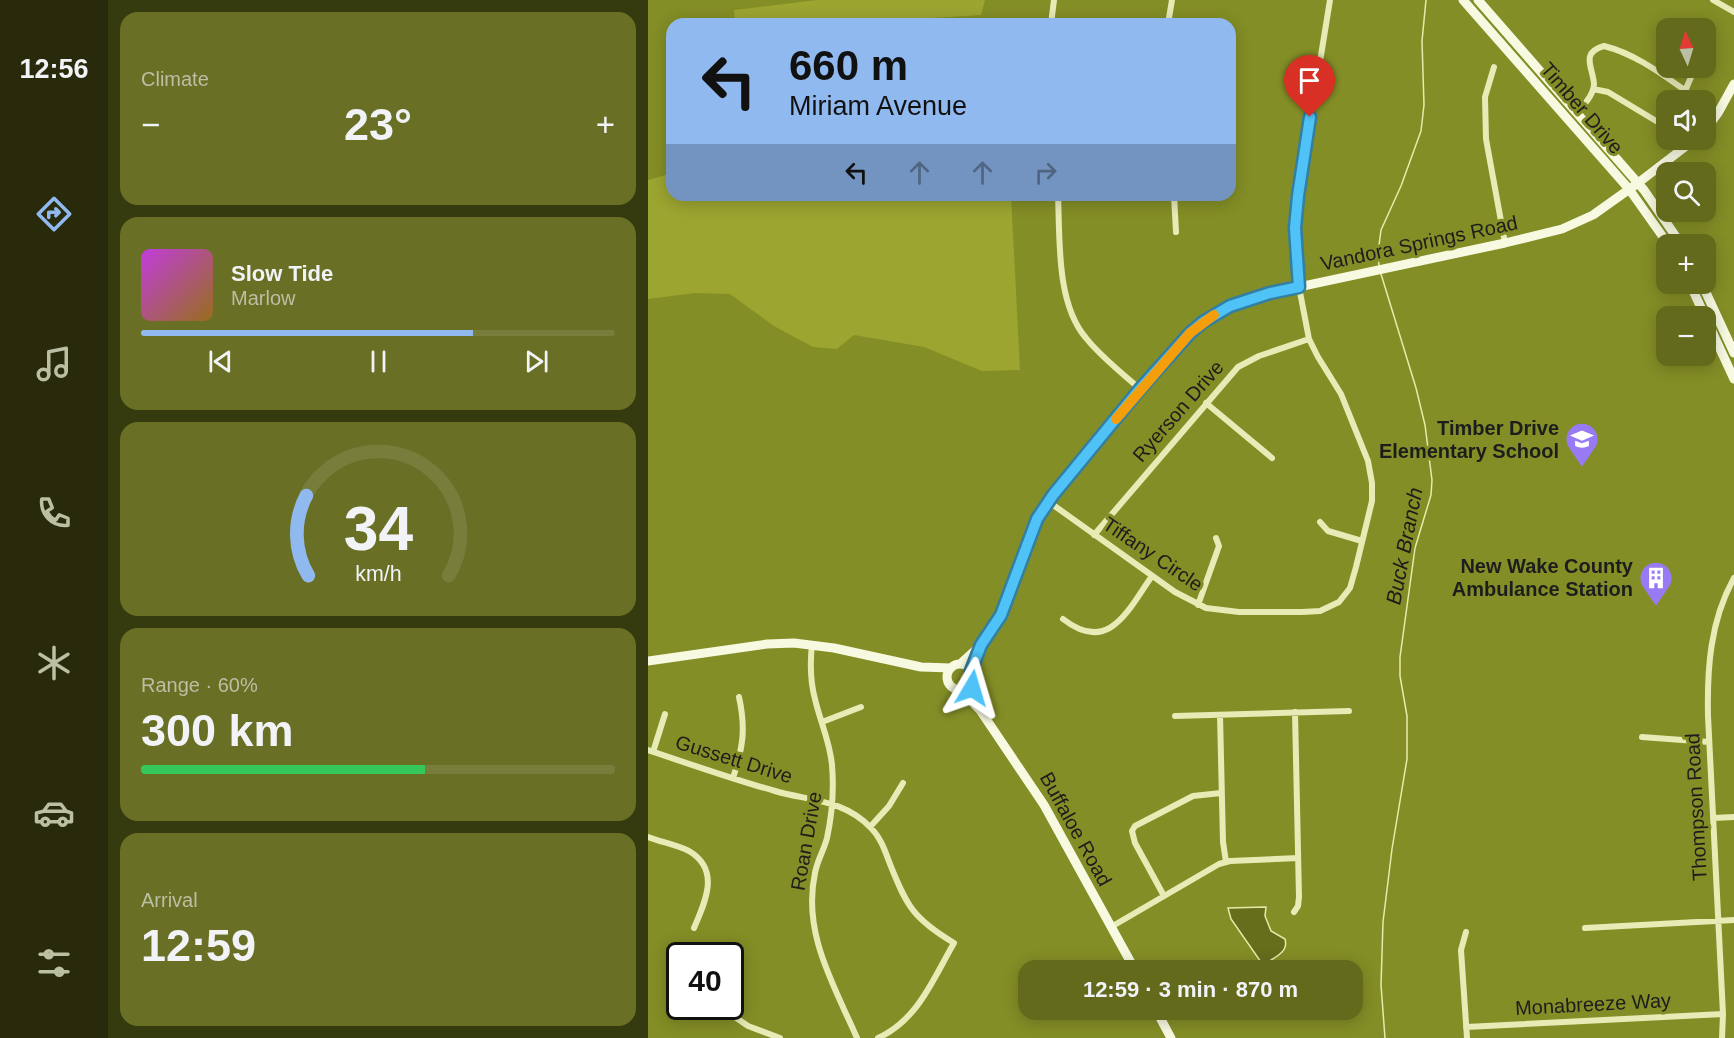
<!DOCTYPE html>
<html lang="en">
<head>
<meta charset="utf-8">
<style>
  :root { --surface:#636a1c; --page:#696f25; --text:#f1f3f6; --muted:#bbbfa3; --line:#777d3b; --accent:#90b9f0 }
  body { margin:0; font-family:Arial,sans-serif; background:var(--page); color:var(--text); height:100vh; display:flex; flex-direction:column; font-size:22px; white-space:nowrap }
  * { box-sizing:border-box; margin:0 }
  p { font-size:20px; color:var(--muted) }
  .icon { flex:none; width:33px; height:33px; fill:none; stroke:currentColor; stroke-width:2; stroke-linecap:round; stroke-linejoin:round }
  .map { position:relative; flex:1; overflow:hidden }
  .sheet { display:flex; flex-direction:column; gap:12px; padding:12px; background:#363a0f; width:540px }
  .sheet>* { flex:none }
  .guide { position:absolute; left:18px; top:18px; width:570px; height:183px; border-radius:18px; box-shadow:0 3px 15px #0003; background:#90b9f0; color:#111; overflow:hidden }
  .needle { width:39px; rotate:356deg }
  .controls { position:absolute; left:1008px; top:18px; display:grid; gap:12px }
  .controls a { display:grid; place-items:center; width:60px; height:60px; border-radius:12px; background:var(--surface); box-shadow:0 3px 15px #0003; font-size:30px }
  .speed { position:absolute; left:18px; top:942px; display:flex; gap:12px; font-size:30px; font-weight:700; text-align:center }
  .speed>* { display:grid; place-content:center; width:78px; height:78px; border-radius:50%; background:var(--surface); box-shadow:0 3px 15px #0003; line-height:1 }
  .speed .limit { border:3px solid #111; border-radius:9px; background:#fff; color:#111 }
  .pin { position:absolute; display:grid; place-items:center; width:51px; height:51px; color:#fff; margin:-62px -26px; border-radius:50% 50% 50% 0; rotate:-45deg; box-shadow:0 0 6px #0007 }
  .pin .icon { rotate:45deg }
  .me { position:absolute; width:66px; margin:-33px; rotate:7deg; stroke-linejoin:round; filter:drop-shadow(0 0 4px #0008) }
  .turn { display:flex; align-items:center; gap:21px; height:126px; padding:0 24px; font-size:27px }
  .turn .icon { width:78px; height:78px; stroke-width:2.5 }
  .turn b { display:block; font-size:42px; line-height:51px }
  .lanes { display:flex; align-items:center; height:57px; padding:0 24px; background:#0003; justify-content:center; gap:30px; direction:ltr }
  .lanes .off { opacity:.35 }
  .big { font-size:45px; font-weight:800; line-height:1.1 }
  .sheet .card { flex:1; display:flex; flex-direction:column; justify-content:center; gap:9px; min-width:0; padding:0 21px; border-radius:18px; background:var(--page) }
  .sheet .dial { align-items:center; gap:0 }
  .dial svg { height:156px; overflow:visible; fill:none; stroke:var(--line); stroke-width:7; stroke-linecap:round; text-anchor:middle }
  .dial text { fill:var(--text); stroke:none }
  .song { display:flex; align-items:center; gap:18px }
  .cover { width:72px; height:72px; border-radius:9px; background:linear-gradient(135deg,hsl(290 70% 55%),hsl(40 70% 35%)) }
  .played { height:6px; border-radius:3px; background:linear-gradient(90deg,var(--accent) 70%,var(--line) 70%) }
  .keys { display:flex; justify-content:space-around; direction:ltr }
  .heat { display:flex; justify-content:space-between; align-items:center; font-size:33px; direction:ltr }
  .charge { height:9px; border-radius:4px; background:linear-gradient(90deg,#34c759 60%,var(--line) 0) }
  .trip { position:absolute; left:370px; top:960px; width:345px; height:60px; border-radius:18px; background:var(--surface); box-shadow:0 3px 15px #0003; font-weight:800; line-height:60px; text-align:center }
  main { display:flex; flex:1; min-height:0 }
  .menu { display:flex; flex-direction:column; width:108px; justify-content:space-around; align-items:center; background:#282a0b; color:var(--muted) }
  .menu .icon { width:42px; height:42px }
  .menu .current { color:var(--accent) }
  .menu b { font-size:27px; color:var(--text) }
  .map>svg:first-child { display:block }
</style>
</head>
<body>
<main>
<nav class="menu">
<b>12:56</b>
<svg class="icon current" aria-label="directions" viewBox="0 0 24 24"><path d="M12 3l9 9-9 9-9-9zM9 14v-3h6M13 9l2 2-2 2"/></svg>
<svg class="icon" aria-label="music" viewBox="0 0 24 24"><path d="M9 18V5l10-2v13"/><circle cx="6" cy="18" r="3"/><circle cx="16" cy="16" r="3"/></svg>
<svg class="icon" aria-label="phone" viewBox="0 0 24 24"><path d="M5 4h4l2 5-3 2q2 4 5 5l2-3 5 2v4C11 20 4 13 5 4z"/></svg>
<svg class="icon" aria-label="climate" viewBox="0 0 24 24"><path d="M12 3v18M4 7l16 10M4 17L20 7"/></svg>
<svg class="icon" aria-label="car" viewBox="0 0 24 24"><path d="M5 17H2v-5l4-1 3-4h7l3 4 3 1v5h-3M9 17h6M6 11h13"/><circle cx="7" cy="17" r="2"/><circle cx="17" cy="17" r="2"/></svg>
<svg class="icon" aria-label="filters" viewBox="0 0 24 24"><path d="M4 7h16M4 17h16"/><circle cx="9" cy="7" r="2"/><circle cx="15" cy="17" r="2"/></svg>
</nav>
<section class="sheet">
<div class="card"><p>Climate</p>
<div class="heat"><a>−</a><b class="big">23°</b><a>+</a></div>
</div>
<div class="card">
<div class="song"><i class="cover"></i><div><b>Slow Tide</b><p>Marlow</p></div></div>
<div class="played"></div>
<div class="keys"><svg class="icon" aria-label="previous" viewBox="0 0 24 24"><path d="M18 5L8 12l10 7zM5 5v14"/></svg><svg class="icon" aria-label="pause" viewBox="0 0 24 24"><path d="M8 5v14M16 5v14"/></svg><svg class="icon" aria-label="next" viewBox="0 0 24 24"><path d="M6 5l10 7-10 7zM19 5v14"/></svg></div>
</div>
<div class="card dial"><svg viewBox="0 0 100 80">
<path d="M14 69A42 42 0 1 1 86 69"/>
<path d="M14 69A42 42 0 0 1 13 28" stroke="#90b9f0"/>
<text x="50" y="56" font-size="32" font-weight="700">34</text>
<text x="50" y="72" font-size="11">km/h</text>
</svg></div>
<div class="card"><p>Range · 60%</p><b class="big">300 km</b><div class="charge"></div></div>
<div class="card"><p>Arrival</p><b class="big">12:59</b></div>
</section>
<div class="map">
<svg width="1086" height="1038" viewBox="0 0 1086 1038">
  <rect width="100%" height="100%" fill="#848e26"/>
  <path fill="#9ca530" d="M169,0H337L333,15L286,18L282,24H87L86,10Z
    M24,170V195H363L372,370L334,371L276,347L206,335L189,349L165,347L126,326L82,294L47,293L0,299V180L18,175Z"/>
  <path fill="#656e1b" stroke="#e7ebaa" stroke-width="1.5" d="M618,907L617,916L623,931L637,939C641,953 625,958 615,965L583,919L580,908Z"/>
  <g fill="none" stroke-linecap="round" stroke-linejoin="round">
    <path stroke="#e7ebaa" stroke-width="1.5" d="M731,266L730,253L733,230L753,186L773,131L776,105L774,41L778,0
      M733,274L768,388L777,425L784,480L783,495L767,548L752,657V676L759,716V759L744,849L735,922L733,985L737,1038"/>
    <path stroke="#e7ebb6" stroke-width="6" d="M1065,0L1086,12
      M403,24L406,0
      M520,24L524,0
      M846,67L837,97L838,139L857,243
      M945,89L960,92L1018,127
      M1037,91L1047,68
      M1058,104L1070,113
      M928,113C935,106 945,96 946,85C946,69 931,53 956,46C992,55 1021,80 1051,100
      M410,195C412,239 408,303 438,338C453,357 474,373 492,389
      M526,195L528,232
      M558,403L624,458
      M401,502L527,592L558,608L591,612H654L672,611L691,602L702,588L708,567L724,501V483L720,461L693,394L670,357L661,339L651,287L647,228L650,197L682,0
      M672,522L680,531L714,541
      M446,535L590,367L611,356L661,339
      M550,605L571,546L568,538
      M415,619C461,655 480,610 504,576
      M164,644C162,663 162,681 167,699C172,721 182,742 184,765C186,789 184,815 179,838C176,850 169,861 167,873C154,933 186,985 209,1038
      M572,715L575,842L578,862
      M527,716L701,711
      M174,722L213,707
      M994,737L1061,742
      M0,750C42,764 84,779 127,791C161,801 196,799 223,828C233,838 237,851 242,864C259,907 266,919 306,943C285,979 270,1020 230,1038
      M5,752L17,714
      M85,778C95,747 98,729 91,697
      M1065,818L1086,817
      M222,827L241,806L255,783
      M0,837C13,842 29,845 41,851C73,870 57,902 46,928
      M516,896L487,843L484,831L487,826L545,796L573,793
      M646,912L650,906L651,897L647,712
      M463,927L571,864L582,861L650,858
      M937,928L1086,920
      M818,932L813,950L819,1038
      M71,1006L100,1026L132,1038
      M818,1027L1075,1014
      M1074,1038L1075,1014L1060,716C1059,669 1062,621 1086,578"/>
    <path stroke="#f7f9e1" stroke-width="9" d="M815,0L981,189L1020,244
      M830,0L996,190L1033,244
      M1058,129L1070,113L1086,84
      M1042,284L1086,379
      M1054,284L1086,353
      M0,661L119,644L146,643L186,648L273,667L303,668
      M312,664L333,645L353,615L389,519L405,495L492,389L542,333L555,322L582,306L622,293L857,243L914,229L945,215L990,183L1046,140
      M299 677a13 13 0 1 1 26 0a13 13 0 1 1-26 0Z
      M312,690L332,710L396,805L487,970
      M508,1010L523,1038"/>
  </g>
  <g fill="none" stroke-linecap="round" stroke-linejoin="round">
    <g stroke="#337fa1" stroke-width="15">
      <path id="route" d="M324,688L323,671L333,645L353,615L389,519L405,495L492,389L542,333L555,322L582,306L622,293L651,287L647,228L650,196L662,117"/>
    </g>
    <use href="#route" stroke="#4fc3f7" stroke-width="10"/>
    <path stroke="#f59e0b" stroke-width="10" d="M468,419L542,333L566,315"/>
  </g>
  <defs>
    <g id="school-pin" transform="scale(1.725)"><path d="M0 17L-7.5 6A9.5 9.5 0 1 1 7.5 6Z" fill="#977af4" stroke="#848e26"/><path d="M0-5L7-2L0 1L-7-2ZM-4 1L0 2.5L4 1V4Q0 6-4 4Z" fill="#fff"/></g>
    <g id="building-pin" transform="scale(1.725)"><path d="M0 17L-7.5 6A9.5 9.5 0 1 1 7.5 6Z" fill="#977af4" stroke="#848e26"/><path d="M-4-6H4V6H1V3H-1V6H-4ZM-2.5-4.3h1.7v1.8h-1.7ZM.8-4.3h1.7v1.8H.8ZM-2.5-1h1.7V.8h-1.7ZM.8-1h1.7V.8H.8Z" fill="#fff"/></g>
  </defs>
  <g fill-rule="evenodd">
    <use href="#school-pin" x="934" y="439"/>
    <use href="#building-pin" x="1008" y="578"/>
  </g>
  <g text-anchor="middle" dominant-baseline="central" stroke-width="6" stroke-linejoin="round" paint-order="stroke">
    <g font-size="20" fill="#1d1d1d" stroke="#848e26">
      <text transform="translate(934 108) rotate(49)">Timber Drive</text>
      <text transform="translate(771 243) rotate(-12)">Vandora Springs Road</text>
      <text transform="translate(530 411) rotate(-49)">Ryerson Drive</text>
      <text transform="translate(505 554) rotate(34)">Tiffany Circle</text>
      <text transform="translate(86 759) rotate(17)">Gussett Drive</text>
      <text transform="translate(1048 807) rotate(-93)">Thompson Road</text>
      <text transform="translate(428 829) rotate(61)">Buffaloe Road</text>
      <text transform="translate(158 841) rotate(-80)">Roan Drive</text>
      <text transform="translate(945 1004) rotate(-3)">Monabreeze Way</text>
    </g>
    <g font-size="20" font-weight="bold" fill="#1d1d1d" stroke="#848e26" text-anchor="end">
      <text x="911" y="428">Timber Drive<tspan x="911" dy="23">Elementary School</tspan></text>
      <text x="985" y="566">New Wake County<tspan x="985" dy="23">Ambulance Station</tspan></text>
    </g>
    <g font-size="21" font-style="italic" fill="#1c1c1a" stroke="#848e26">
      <text transform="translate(756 546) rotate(-79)">Buck Branch</text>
    </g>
  </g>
</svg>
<div class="controls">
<a><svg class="needle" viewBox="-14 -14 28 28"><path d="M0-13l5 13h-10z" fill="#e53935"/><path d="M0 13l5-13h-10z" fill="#bbbfa3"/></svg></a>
<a><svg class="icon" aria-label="sound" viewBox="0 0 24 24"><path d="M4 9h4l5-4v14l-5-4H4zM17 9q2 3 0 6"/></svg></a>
<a><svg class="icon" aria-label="search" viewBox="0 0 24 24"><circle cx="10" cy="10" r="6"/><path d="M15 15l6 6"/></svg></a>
<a>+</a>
<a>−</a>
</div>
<div class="speed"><div class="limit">40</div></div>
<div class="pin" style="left:662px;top:117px;background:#d93025"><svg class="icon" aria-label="arrive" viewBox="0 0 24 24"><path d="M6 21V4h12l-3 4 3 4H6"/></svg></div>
<svg class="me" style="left:324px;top:688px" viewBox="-20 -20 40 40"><path d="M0-17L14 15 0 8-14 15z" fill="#4fc3f7" stroke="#fff" stroke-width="4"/></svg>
<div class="trip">12:59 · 3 min · 870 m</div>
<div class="guide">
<div class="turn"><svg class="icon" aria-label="left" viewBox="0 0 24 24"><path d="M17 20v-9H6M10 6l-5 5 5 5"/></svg><div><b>660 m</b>Miriam Avenue</div></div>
<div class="lanes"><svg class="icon" aria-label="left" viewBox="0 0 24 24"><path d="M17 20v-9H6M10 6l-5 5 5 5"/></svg><svg class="icon off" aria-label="ahead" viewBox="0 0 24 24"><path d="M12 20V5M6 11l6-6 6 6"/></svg><svg class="icon off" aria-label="ahead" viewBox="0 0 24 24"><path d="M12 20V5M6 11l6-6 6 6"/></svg><svg class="icon off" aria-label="right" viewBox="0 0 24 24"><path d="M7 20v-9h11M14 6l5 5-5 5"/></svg></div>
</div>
</div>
</main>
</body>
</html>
